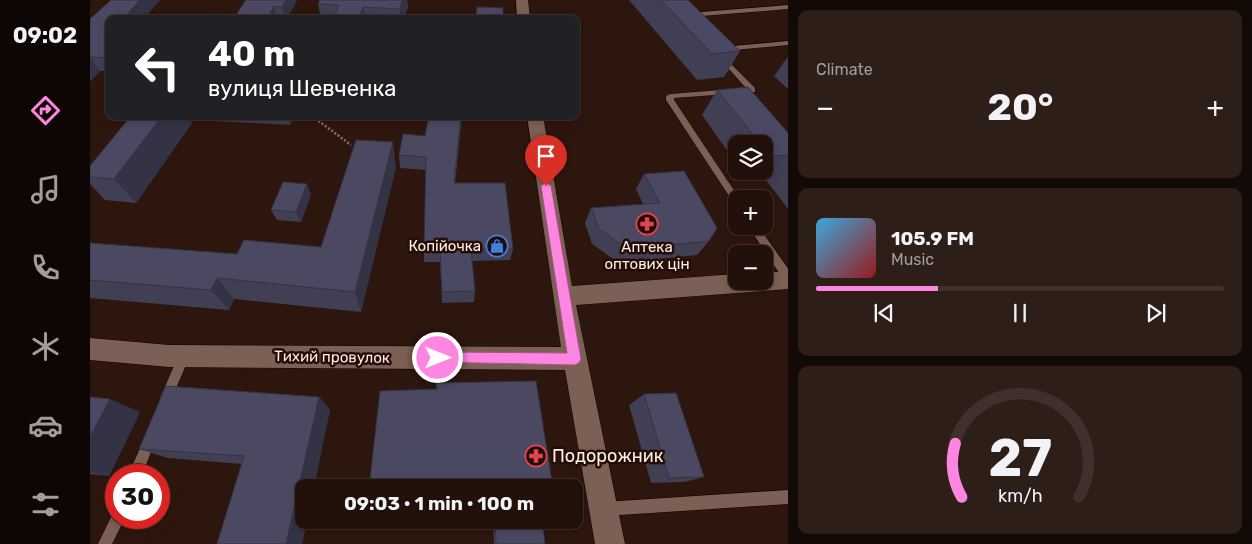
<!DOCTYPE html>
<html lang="en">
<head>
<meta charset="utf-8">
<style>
  :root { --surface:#22100a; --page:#2e1e18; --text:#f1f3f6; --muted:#a29d9c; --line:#3f302b; --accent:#fe85e0 }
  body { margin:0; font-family:Rubik,sans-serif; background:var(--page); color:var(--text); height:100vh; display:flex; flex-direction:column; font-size:19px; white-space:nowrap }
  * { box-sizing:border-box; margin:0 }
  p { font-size:16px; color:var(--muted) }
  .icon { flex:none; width:28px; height:28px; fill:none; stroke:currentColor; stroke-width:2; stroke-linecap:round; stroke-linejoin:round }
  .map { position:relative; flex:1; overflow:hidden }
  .panel { display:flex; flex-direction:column; gap:10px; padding:10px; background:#130906; width:464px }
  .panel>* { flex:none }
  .guide { position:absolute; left:15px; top:15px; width:475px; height:105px; border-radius:10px; box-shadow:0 2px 8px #0003,0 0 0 1px var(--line); background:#202124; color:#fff; overflow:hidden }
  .tools { position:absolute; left:638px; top:135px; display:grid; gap:10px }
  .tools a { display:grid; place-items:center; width:45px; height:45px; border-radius:10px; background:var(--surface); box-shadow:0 2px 8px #0003,0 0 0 1px var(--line); font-size:25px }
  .speed { position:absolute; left:15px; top:464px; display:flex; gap:10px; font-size:25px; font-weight:700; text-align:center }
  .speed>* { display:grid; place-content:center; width:65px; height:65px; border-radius:50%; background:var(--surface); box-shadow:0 2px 8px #0003,0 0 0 1px var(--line); line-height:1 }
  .speed .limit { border:8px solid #d22; background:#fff; color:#111 }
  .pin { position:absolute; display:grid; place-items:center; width:42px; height:42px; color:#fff; margin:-51px -21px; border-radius:50% 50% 50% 0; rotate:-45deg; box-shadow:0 0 5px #0007 }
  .pin .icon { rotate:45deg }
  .me { position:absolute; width:55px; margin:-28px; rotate:90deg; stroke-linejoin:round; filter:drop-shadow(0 0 4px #0008) }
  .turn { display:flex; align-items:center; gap:18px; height:105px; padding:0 20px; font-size:22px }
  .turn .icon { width:65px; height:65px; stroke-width:2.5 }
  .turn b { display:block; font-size:35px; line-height:42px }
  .big { font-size:38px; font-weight:700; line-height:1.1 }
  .panel .card { flex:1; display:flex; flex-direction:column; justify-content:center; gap:8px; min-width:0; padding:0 18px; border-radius:10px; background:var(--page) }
  .panel .dial { align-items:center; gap:0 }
  .dial svg { height:130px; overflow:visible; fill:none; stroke:var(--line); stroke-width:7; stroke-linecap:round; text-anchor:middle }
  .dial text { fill:var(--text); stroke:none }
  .song { display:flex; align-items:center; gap:15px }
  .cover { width:60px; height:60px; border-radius:8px; background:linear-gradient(135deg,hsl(200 70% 55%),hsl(0 70% 35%)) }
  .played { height:5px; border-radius:2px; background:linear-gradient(90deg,var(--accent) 30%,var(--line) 30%) }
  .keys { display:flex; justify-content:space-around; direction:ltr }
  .heat { display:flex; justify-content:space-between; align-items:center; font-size:28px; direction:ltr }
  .trip { position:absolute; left:205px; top:479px; width:288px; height:50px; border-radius:10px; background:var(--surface); box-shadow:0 2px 8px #0003,0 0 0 1px var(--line); font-weight:700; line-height:50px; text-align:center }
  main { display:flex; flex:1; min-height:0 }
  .dock { display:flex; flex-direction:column; width:90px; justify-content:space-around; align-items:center; background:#0e0604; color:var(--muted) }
  .dock .icon { width:35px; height:35px }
  .dock .selected { color:var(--accent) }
  .dock b { font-size:22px; color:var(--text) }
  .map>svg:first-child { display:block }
</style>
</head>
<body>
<main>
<nav class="dock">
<b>09:02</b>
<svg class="icon selected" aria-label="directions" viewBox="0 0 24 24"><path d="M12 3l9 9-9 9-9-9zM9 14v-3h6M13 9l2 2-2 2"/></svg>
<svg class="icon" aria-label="music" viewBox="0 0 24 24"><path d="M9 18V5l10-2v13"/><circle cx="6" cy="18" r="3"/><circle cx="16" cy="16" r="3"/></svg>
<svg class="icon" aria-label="phone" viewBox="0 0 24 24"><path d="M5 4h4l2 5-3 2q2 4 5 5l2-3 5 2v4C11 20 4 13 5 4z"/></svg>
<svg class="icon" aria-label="climate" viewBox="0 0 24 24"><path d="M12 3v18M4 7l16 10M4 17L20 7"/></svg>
<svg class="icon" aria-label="car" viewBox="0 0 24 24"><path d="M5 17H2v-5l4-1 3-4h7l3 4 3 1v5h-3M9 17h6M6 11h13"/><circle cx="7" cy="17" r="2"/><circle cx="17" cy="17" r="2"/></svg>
<svg class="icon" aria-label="filters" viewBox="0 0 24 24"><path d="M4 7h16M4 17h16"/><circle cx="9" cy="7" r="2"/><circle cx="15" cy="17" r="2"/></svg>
</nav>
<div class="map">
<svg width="699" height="544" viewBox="0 0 699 544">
  <rect width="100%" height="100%" fill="#2d160d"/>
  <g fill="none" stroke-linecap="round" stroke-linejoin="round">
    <g stroke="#140200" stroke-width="1">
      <path id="service" d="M699,5V9L599,17L596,15L599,13Z
        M699,41V45L633,51L630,49L633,47Z
        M632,56L634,57L665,88V92L584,98V100L649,198L650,199H646V203L643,202L576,100V96L580,94L656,88L630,59V57Z
        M658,226H668L699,270V283L695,282Z
        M94,351L98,352L100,356L80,402L76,404L72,402L70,398L90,352Z
        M60,433L64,435L66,439L52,475H38L56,435Z
        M699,490V504L514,516L509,514L507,509L509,504L514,502Z
        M26,512V518H35L22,544H8L23,513Z"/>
    </g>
    <g stroke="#140200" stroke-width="1">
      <path id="minor" d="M426,0H438L440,19H427Z
        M437,116H453L482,286L646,274V281H674V273L699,271V289L486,305L535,544H505L475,370L79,367L0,360V338L79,345L471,347Z"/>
    </g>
    <path stroke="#867169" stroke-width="2.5" stroke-dasharray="2 2" stroke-linecap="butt" d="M222,116L261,145"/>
    <use href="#service" fill="#7d6055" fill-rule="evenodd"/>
    <use href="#minor" fill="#7d6055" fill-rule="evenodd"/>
  </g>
  <path fill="#403f54" d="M70,0L53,19H19V71H10L0,81V19Z
    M156,0H207L197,19H119L146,15Z
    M230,0H317L318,6L314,19H231L228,4Z
    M539,0H598L650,51L634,77L607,80Z
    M699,55V90L684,76Z
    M627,90L699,134V210L675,179L659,181L653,171H674V144H646V163L612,115Z
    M41,116H98L102,123L46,203L15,200L0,184V166Z
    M104,116H204L200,125L106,120Z
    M339,116H372L365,183L423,249L420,260L382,261L385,291L384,302L352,303L350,262H334V251L336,170L310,168L309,155L335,136Z
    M306,167L271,312L144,299L139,310L0,298V243L147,254L231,247Z
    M554,174L619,241L607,255L529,263L502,244L495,223L501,208L553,204L546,189Z
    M221,194L211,222L187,220L181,210Z
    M554,394L614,477L594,482L561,483L539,405Z
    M0,397L50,412L19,476L0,474Z
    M229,397L240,410L214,520H217L212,544H127L152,464L78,458L49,449Z
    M403,520H452L455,544H404Z"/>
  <path fill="#343345" d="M50,0H70L53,19H33Z
    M196,0H207L197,19H196L192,7Z
    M312,0H317L318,6L314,19H310V9Z
    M184,6L187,19H177Z
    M273,7L275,19H269Z
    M0,57L10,71L0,81Z
    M72,116H98L102,123L46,203L24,179Z
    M197,116H204L200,125Z
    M371,116H372L363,195L364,183Z
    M303,142L306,167L271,312L265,292Z
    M217,184L221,194L211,222L206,212Z
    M127,278L144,299L139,310L121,290Z
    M229,397L240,410L224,488H214V520H217L212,544H196Z
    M20,399L50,412L19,476L0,472V437Z"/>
  <path fill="#4b4962" stroke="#343345" d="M21,0H50L33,19H19V33L16,36H19V58L0,57V19Z
    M156,0H196L192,7L184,6L177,19H119L122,14L146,15Z
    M230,0H312L310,9L273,7L269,19H243L249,5L228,4Z
    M571,0H598L650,51L622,54Z
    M387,7L413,8V19H386Z
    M658,87L699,134V156L697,155L680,156L674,148V144H671L627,90Z
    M41,116H72L24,179L0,177V166Z
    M339,116H371L364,183H415L423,249H381L385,291L352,292L350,251H334L336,157L309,155L313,134L335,136Z
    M266,140L303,142L265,292L127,278L121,290L0,280V243L147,254L154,240L231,247Z
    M594,171L627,228L619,241L538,249L509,229L501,208L570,203L554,174Z
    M193,182L217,184L206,212L181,210Z
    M446,381L463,488H279L290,391L347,389L346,383Z
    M76,386L229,397L196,544H127L154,456L49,449Z
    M586,393L614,477L579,478L554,394Z
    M0,397L20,399L0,437Z
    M405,520H452L455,544H406Z"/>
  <path fill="#fe85e0" stroke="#a55692" d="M456,182L461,186L491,359L489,363L485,365L343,362L342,358L343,353L348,352L477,353L451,186Z"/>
  <defs>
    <g id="pharmacy-ring" transform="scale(1.125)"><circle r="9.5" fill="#230d05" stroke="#e0444e" stroke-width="1.5"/><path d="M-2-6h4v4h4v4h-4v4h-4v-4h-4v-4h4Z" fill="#e0444e"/></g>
    <g id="shop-ring" transform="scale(1.125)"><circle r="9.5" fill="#230d05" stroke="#3f7fe0" stroke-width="1.5"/><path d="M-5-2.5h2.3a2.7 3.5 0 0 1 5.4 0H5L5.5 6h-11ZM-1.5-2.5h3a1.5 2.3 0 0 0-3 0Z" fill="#3f7fe0"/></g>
  </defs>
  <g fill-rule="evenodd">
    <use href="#pharmacy-ring" x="557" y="224"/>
    <use href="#shop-ring" x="407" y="246"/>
    <use href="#pharmacy-ring" x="446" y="456"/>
  </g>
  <g text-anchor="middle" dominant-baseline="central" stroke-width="5" stroke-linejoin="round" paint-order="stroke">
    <g font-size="15" fill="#ffede7" stroke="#230d05" text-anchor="end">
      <text x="391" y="246">Копійочка</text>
      <text x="557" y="247" text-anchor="middle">Аптека<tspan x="557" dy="17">оптових цін</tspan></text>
    </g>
    <g font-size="15" fill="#ffede7" stroke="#230d05">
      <text transform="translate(242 357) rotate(1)">Тихий провулок</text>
    </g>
    <g font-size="18" fill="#ffede7" stroke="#230d05" text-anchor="start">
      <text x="462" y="456">Подорожник</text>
    </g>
  </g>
</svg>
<div class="tools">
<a><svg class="icon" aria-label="layers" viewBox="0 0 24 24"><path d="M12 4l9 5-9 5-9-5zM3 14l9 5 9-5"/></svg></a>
<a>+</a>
<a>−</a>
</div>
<div class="speed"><div class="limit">30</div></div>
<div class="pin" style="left:456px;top:186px;background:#d93025"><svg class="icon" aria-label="arrive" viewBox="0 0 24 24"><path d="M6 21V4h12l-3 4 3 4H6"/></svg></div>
<svg class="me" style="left:348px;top:358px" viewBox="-20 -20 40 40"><circle r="17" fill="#fe85e0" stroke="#fff" stroke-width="3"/><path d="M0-11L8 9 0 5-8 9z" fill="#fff"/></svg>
<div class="trip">09:03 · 1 min · 100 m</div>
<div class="guide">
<div class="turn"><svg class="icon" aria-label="left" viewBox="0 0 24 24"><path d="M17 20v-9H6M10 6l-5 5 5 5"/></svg><div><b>40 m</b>вулиця Шевченка</div></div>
</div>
</div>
<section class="panel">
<div class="card"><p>Climate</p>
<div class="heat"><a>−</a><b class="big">20°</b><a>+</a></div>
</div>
<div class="card">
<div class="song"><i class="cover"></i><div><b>105.9 FM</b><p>Music</p></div></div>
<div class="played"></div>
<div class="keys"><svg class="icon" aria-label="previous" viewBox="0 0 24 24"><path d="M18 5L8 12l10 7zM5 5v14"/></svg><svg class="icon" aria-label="pause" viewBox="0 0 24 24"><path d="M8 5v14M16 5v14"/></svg><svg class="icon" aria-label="next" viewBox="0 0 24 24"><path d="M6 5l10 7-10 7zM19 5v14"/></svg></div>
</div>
<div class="card dial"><svg viewBox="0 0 100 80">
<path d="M14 69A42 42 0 1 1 86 69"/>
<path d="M14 69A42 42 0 0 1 10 36" stroke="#fe85e0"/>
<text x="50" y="56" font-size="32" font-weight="700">27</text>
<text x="50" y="72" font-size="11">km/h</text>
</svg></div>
</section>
</main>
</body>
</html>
